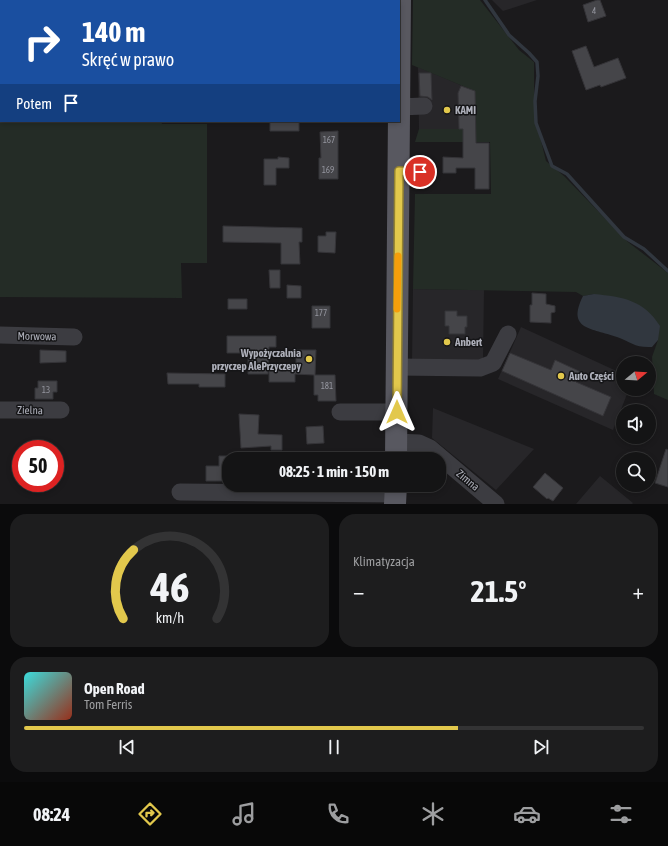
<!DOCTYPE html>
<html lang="pl">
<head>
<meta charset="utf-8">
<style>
  :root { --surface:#141415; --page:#1d1d1e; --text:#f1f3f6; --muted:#9d9ea0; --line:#333334; --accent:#e2c84c }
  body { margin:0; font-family:"Asap Condensed",sans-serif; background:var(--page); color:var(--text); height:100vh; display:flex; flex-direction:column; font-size:15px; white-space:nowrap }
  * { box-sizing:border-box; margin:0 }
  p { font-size:13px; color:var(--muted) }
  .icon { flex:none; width:22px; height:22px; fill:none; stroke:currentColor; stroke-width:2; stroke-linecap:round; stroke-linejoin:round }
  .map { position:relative; height:504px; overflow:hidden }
  .sheet { display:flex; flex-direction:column; gap:10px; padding:10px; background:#0b0b0c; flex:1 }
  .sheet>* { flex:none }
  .guide { position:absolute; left:0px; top:0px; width:400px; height:122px; box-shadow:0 2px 6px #0003,0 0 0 1px var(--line); background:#1a4fa0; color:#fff; overflow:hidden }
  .needle { width:26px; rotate:72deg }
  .buttons { position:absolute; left:616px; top:356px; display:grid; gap:8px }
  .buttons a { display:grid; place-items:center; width:40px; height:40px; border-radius:50%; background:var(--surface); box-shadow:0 2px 6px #0003,0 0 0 1px var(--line); font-size:20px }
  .speed { position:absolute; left:12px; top:440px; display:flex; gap:8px; font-size:20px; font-weight:700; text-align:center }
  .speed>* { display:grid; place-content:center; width:52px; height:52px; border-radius:50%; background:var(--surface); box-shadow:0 2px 6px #0003,0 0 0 1px var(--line); line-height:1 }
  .speed .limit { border:6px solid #d22; background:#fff; color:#111 }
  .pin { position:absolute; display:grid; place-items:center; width:34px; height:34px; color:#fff; margin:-17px; border:2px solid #fff; border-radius:50%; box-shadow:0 1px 4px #0007 }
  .me { position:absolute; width:44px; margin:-22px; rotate:0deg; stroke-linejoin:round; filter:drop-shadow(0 0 3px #0008) }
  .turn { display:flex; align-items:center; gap:14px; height:84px; padding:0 16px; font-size:18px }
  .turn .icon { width:52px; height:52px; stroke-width:2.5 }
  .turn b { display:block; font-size:28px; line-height:34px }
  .then { display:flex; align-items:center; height:38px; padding:0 16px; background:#0003; gap:8px; font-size:15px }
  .big { font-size:30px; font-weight:700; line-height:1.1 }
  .sheet .card { flex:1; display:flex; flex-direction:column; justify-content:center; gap:6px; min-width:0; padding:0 14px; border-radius:16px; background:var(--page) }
  .sheet .dial { align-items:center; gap:0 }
  .dial svg { height:104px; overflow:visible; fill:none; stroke:var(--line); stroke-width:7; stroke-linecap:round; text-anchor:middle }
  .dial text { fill:var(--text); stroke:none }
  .song { display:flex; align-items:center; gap:12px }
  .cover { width:48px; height:48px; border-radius:6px; background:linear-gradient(135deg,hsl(180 70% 55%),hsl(10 70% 35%)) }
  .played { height:4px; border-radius:2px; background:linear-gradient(90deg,var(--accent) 70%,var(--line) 70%) }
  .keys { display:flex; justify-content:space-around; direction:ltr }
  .heat { display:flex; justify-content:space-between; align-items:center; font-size:22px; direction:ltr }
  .sheet .tiles { flex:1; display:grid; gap:10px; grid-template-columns:1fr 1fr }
  .card:last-child { grid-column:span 2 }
  .trip { position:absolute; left:222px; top:452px; width:224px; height:40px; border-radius:16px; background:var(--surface); box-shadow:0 2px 6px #0003,0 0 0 1px var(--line); font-weight:700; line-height:40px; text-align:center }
  .menu { display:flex; height:64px; justify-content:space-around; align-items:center; background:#080808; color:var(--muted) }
  .menu .icon { width:28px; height:28px }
  .menu .current { color:var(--accent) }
  .menu b { font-size:18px; color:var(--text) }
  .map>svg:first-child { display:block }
</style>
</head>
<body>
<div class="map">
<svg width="668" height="504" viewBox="0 0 668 504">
  <rect width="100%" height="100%" fill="#1b1a1c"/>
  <path fill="#272629" d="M54,0H242L54,1Z
    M492,0H537L503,11Z
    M418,67L475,91V129H419Z
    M413,289L484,290L483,359L478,362H412Z
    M521,327L623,374V389H629L613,430L498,379Z
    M433,408L534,449L496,490L432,438Z
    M274,451H381V459H274Z
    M600,476L633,503L632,504H576Z"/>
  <path fill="#242c26" d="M0,0H54L1,1V121H161L162,124H207V263H181L182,298L0,297Z
    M413,0H480L519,50L534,62V112L546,161L564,176L628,242L668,273V400L654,394L652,357L658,340L594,294L583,296L576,292L413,289L415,194H491L490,142H415L419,129H475V91L412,65Z"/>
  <path fill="#31373f" d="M594,294C623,297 644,300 660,326L658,340L652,347C635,348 631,342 617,337C592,328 566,330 583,296Z"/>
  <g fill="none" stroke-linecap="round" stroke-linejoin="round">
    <path stroke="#31373f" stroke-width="3.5" d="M485,0L509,35L529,53L537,62L538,76L535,101L536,123L552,166L567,174L624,237L644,249L668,271"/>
  </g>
  <path fill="#454549" stroke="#353438" d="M597,0H600L606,16L588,22L583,5Z
    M586,46L594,67L618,58L626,78L601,87L600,85L586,90L572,51Z
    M419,73H431L432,100L428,97L420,96Z
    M461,86L475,91L476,143H489V189H475V168H456V173H443V157L463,158V129H459L458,93Z
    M270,121H299V131H270Z
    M338,131V179H319V158H321L320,132Z
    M278,157L289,158V168H276V185H264V159H278Z
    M223,226L302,228V242H299L300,264H281V243L223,242Z
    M326,232H336L335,253L318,252V236H326Z
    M269,270H280V288H270Z
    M287,285L301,286V298H287Z
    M532,293L546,294V304L555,306V312L551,313V323L530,322V305H532Z
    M228,299H247V309H228Z
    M312,306H330V328H312Z
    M445,311H457V316H467V327H465V334H449V326H445Z
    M227,336H276V347H269L268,374H248V353H227Z
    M40,350L66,351V362L40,363Z
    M296,350H316L315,375H335L336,401H318V395H314V375L295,374V382H269V366L296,365Z
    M510,353L551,370L555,360L581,372L576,382L611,397L603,416L502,371Z
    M167,373L225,374V387H199V384H168Z
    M38,381H57V392H53V399H35V388H38Z
    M239,414L259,415L258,434L282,435V450H271V446L241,448Z
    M323,426L324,443L307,444L306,427Z
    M666,449L668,450V487L655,483Z
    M219,456H229V472H223V481H206V466H219Z
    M545,473L563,488L553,501L548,498L547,499L533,487Z"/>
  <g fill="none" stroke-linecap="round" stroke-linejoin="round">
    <path stroke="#3c3c41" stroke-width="17" d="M399,107L424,106
      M399,171L420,172
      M0,335L74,337
      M397,367L480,368L493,363L508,334
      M0,410H61
      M340,412H397
      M396,442L419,443L430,448L496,504
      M180,492L396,494"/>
    <path stroke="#585860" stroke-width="22" d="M396,459L400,0
      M395,504L396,485"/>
  </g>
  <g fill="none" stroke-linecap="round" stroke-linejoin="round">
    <g stroke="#938231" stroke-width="10">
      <path id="route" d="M397,412L399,171L420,172"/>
    </g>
    <use href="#route" stroke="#e2c84c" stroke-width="7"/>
    <path stroke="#f59e0b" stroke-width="7" d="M397,309L398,256"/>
  </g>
  <g fill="#e2c84c" stroke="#151517" stroke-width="1.5">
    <circle cx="447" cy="110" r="4"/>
    <circle cx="447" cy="342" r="4"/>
    <circle cx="309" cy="359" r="4"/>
    <circle cx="561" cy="376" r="4"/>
  </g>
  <g text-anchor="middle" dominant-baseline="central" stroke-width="3" stroke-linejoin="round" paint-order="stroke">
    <g font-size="9" fill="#94959e">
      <text x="594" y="11">4</text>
      <text x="329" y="140">167</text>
      <text x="328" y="170">169</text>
      <text x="321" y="313">177</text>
      <text x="327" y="386">181</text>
      <text x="46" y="390">13</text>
    </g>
    <g font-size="11" font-weight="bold" fill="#aeb0ba" stroke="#151517" text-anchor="start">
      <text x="455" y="110">KAMI</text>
      <text x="455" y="342">Anbert</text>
      <text x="301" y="353" text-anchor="end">Wypożyczalnia<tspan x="301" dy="13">przyczep AlePrzyczepy</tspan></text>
      <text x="569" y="376">Auto Części</text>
    </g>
    <g font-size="11" fill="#aeb0ba" stroke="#151517">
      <text transform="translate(37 336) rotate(1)">Morwowa</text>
      <text transform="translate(30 410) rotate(1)">Zielna</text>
      <text transform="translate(468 480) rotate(40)">Zimna</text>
    </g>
  </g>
</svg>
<div class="buttons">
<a><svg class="needle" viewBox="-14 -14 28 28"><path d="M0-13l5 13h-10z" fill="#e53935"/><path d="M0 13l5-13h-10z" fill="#9d9ea0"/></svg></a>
<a><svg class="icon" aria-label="sound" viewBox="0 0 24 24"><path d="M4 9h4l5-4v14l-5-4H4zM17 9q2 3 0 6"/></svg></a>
<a><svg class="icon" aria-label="search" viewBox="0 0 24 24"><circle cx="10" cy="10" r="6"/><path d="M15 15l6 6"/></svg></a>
</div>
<div class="speed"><div class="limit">50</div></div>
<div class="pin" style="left:420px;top:172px;background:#d93025"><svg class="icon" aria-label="arrive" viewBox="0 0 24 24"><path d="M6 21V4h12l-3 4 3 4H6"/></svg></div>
<svg class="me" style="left:397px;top:412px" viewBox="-20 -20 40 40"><path d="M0-17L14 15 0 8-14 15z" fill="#e2c84c" stroke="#fff" stroke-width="4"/></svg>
<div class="trip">08:25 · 1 min · 150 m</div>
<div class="guide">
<div class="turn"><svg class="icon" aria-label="right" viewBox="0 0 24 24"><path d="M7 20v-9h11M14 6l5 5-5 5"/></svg><div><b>140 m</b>Skręć w prawo</div></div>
<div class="then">Potem<svg class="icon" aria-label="arrive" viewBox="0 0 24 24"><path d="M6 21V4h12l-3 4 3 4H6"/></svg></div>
</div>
</div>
<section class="sheet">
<div class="tiles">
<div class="card dial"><svg viewBox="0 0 100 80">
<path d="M14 69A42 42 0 1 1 86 69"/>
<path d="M14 69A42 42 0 0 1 22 16" stroke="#e2c84c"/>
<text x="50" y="56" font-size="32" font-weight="700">46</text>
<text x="50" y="72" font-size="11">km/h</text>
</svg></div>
<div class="card"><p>Klimatyzacja</p>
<div class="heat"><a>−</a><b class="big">21.5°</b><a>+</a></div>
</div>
<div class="card">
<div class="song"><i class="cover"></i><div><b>Open Road</b><p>Tom Ferris</p></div></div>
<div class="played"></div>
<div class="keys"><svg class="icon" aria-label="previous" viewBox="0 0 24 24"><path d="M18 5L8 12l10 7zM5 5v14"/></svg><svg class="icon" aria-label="pause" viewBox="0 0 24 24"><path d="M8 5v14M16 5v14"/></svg><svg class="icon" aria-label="next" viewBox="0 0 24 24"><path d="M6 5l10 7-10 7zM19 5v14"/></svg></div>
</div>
</div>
</section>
<nav class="menu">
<b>08:24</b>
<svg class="icon current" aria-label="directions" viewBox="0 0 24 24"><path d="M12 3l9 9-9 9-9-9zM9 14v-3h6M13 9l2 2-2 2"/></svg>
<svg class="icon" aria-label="music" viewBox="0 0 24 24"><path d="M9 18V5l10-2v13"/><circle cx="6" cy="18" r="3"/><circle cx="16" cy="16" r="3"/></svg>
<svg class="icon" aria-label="phone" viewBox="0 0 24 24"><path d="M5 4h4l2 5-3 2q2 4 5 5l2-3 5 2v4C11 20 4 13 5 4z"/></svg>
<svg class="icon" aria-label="climate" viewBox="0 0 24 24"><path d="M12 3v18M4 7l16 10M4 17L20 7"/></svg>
<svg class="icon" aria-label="car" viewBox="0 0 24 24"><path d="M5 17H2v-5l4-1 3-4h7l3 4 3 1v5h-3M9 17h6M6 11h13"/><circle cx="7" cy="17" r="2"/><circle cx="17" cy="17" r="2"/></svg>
<svg class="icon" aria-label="filters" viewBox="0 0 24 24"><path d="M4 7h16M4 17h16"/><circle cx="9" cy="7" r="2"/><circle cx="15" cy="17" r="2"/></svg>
</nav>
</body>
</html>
